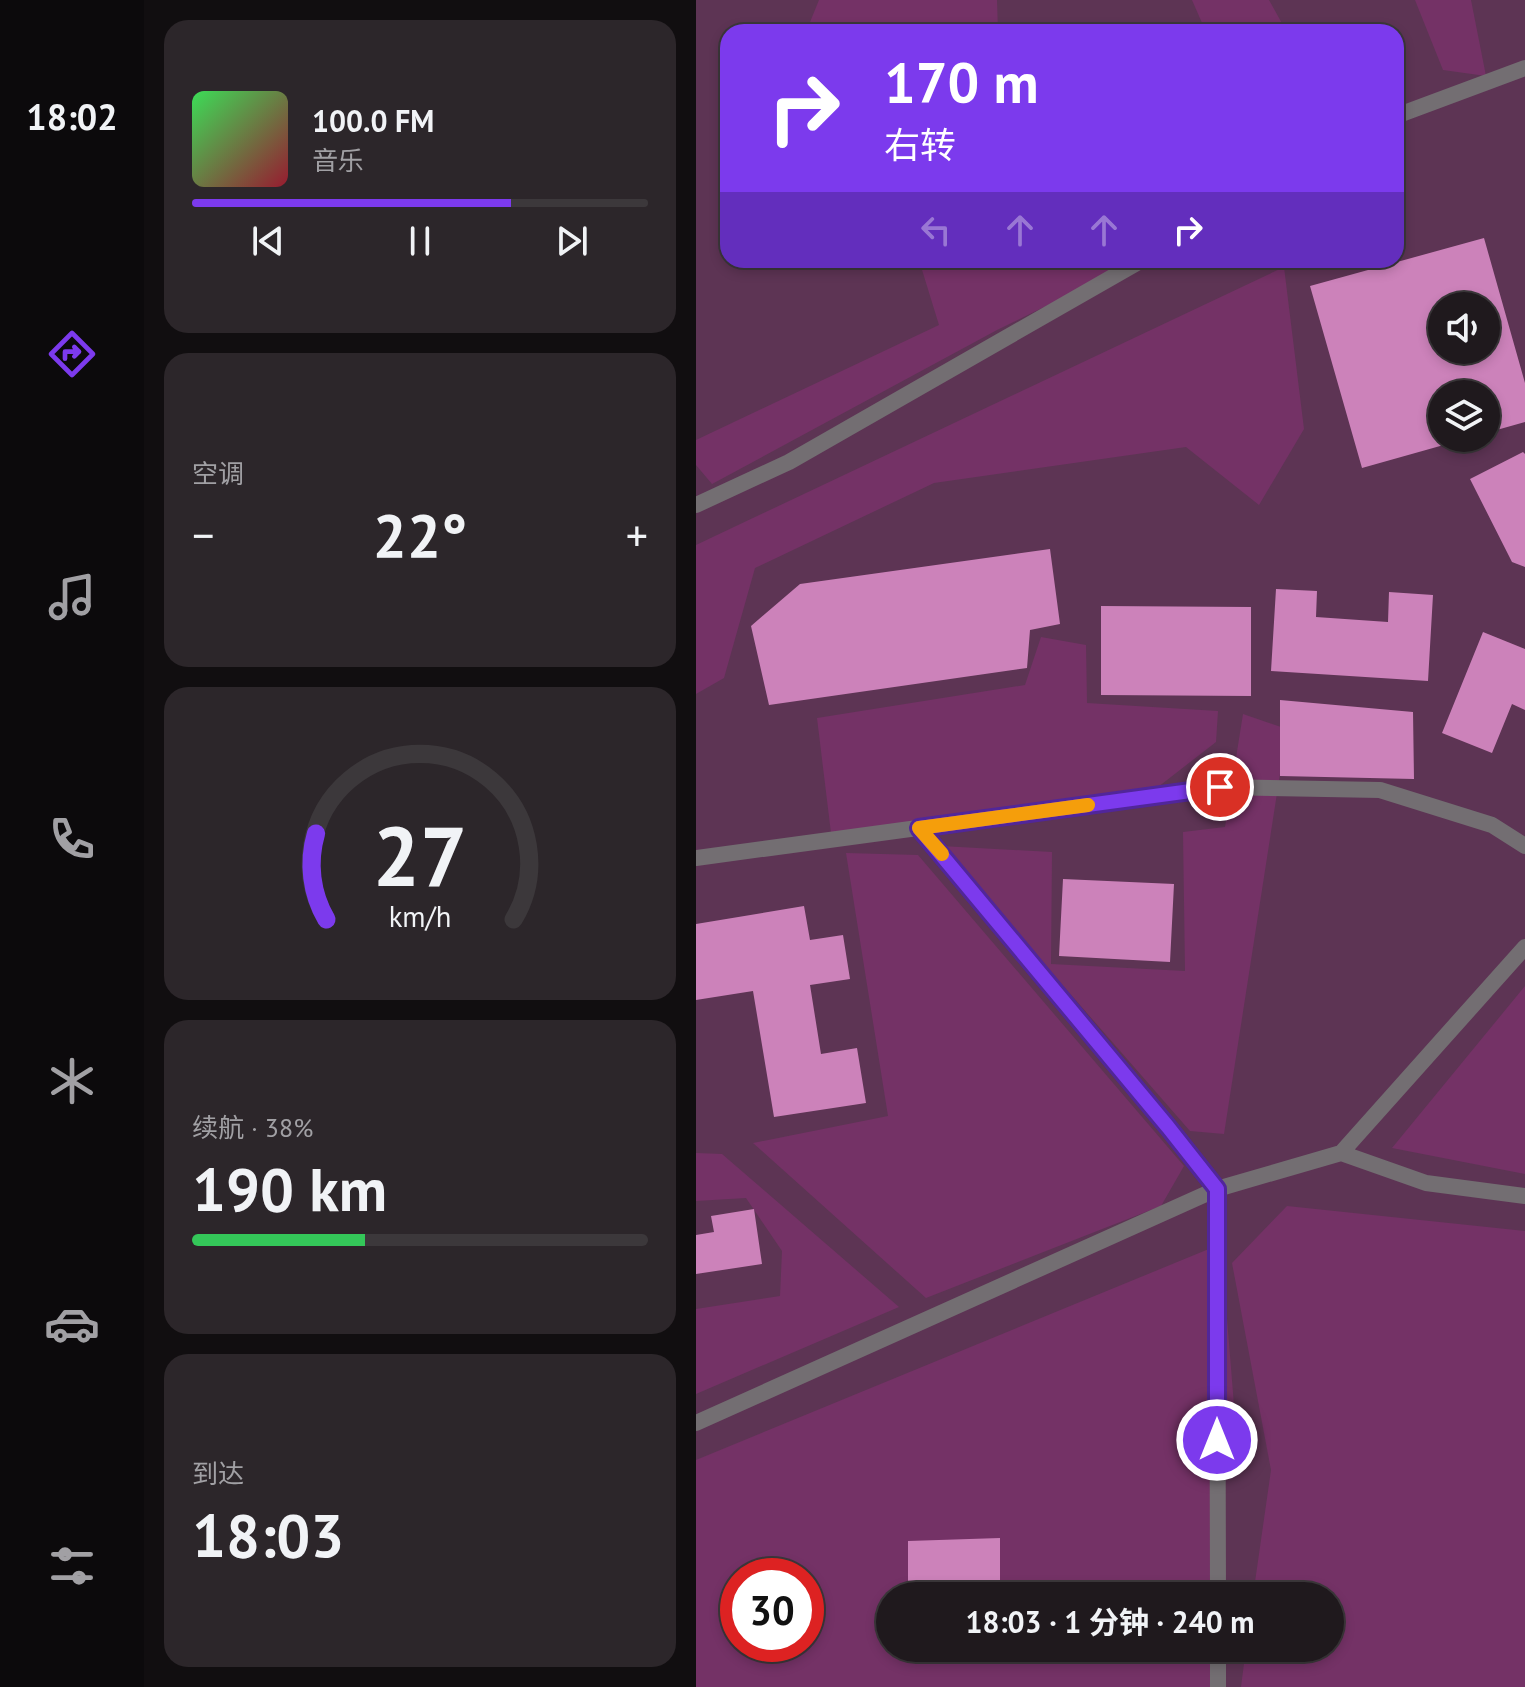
<!DOCTYPE html>
<html lang="zh">
<head>
<meta charset="utf-8">
<style>
  :root { --surface:#1f191d; --page:#2c262a; --text:#f1f3f6; --muted:#a1a0a4; --line:#3c383b; --accent:#7c3aed }
  body { margin:0; font-family:"PT Sans","Noto Sans SC",sans-serif; background:var(--page); color:var(--text); height:100vh; display:flex; flex-direction:column; font-size:30px; white-space:nowrap }
  * { box-sizing:border-box; margin:0 }
  p { font-size:26px; color:var(--muted) }
  .icon { flex:none; width:44px; height:44px; fill:none; stroke:currentColor; stroke-width:2; stroke-linecap:round; stroke-linejoin:round }
  .map { position:relative; flex:1; overflow:hidden }
  .panel { display:flex; flex-direction:column; gap:20px; padding:20px; background:#110e10; width:552px }
  .panel>* { flex:none }
  .top-card { position:absolute; left:24px; top:24px; width:684px; height:244px; border-radius:24px; box-shadow:0 4px 12px #0003,0 0 0 2px var(--line); background:#7c3aed; color:#fff; overflow:hidden }
  .fabs { position:absolute; left:732px; top:292px; display:grid; gap:16px }
  .fabs a { display:grid; place-items:center; width:72px; height:72px; border-radius:50%; background:var(--surface); box-shadow:0 4px 12px #0003,0 0 0 2px var(--line); font-size:40px }
  .speed { position:absolute; left:24px; top:1558px; display:flex; gap:16px; font-size:40px; font-weight:700; text-align:center }
  .speed>* { display:grid; place-content:center; width:104px; height:104px; border-radius:50%; background:var(--surface); box-shadow:0 4px 12px #0003,0 0 0 2px var(--line); line-height:1 }
  .speed .limit { border:12px solid #d22; background:#fff; color:#111 }
  .pin { position:absolute; display:grid; place-items:center; width:68px; height:68px; color:#fff; margin:-34px; border:4px solid #fff; border-radius:50%; box-shadow:0 2px 8px #0007 }
  .me { position:absolute; width:88px; margin:-44px; rotate:0deg; stroke-linejoin:round; filter:drop-shadow(0 0 6px #0008) }
  .turn { display:flex; align-items:center; gap:28px; height:168px; padding:0 32px; font-size:36px }
  .turn .icon { width:104px; height:104px; stroke-width:2.5 }
  .turn b { display:block; font-size:56px; line-height:68px }
  .lanes { display:flex; align-items:center; height:76px; padding:0 32px; background:#0003; justify-content:center; gap:40px; direction:ltr }
  .lanes .off { opacity:.35 }
  .big { font-size:60px; font-weight:700; line-height:1.1 }
  .panel .widget { flex:1; display:flex; flex-direction:column; justify-content:center; gap:12px; min-width:0; padding:0 28px; border-radius:24px; background:var(--page) }
  .panel .dial { align-items:center; gap:0 }
  .dial svg { height:208px; overflow:visible; fill:none; stroke:var(--line); stroke-width:7; stroke-linecap:round; text-anchor:middle }
  .dial text { fill:var(--text); stroke:none }
  .song { display:flex; align-items:center; gap:24px }
  .cover { width:96px; height:96px; border-radius:12px; background:linear-gradient(135deg,hsl(130 70% 55%),hsl(350 70% 35%)) }
  .played { height:8px; border-radius:4px; background:linear-gradient(90deg,var(--accent) 70%,var(--line) 70%) }
  .keys { display:flex; justify-content:space-around; direction:ltr }
  .heat { display:flex; justify-content:space-between; align-items:center; font-size:44px; direction:ltr }
  .charge { height:12px; border-radius:6px; background:linear-gradient(90deg,#34c759 38%,var(--line) 0) }
  .trip { position:absolute; left:180px; top:1582px; width:468px; height:80px; border-radius:40px; background:var(--surface); box-shadow:0 4px 12px #0003,0 0 0 2px var(--line); font-weight:700; line-height:80px; text-align:center }
  main { display:flex; flex:1; min-height:0 }
  .menu { display:flex; flex-direction:column; width:144px; justify-content:space-around; align-items:center; background:#0c0a0c; color:var(--muted) }
  .menu .icon { width:56px; height:56px }
  .menu .active { color:var(--accent) }
  .menu b { font-size:36px; color:var(--text) }
  .map>svg:first-child { display:block }
</style>
</head>
<body>
<main>
<nav class="menu">
<b>18:02</b>
<svg class="icon active" aria-label="directions" viewBox="0 0 24 24"><path d="M12 3l9 9-9 9-9-9zM9 14v-3h6M13 9l2 2-2 2"/></svg>
<svg class="icon" aria-label="music" viewBox="0 0 24 24"><path d="M9 18V5l10-2v13"/><circle cx="6" cy="18" r="3"/><circle cx="16" cy="16" r="3"/></svg>
<svg class="icon" aria-label="phone" viewBox="0 0 24 24"><path d="M5 4h4l2 5-3 2q2 4 5 5l2-3 5 2v4C11 20 4 13 5 4z"/></svg>
<svg class="icon" aria-label="climate" viewBox="0 0 24 24"><path d="M12 3v18M4 7l16 10M4 17L20 7"/></svg>
<svg class="icon" aria-label="car" viewBox="0 0 24 24"><path d="M5 17H2v-5l4-1 3-4h7l3 4 3 1v5h-3M9 17h6M6 11h13"/><circle cx="7" cy="17" r="2"/><circle cx="17" cy="17" r="2"/></svg>
<svg class="icon" aria-label="filters" viewBox="0 0 24 24"><path d="M4 7h16M4 17h16"/><circle cx="9" cy="7" r="2"/><circle cx="15" cy="17" r="2"/></svg>
</nav>
<section class="panel">
<div class="widget">
<div class="song"><i class="cover"></i><div><b>100.0 FM</b><p>音乐</p></div></div>
<div class="played"></div>
<div class="keys"><svg class="icon" aria-label="previous" viewBox="0 0 24 24"><path d="M18 5L8 12l10 7zM5 5v14"/></svg><svg class="icon" aria-label="pause" viewBox="0 0 24 24"><path d="M8 5v14M16 5v14"/></svg><svg class="icon" aria-label="next" viewBox="0 0 24 24"><path d="M6 5l10 7-10 7zM19 5v14"/></svg></div>
</div>
<div class="widget"><p>空调</p>
<div class="heat"><a>−</a><b class="big">22°</b><a>+</a></div>
</div>
<div class="widget dial"><svg viewBox="0 0 100 80">
<path d="M14 69A42 42 0 1 1 86 69"/>
<path d="M14 69A42 42 0 0 1 10 36" stroke="#7c3aed"/>
<text x="50" y="56" font-size="32" font-weight="700">27</text>
<text x="50" y="72" font-size="11">km/h</text>
</svg></div>
<div class="widget"><p>续航 · 38%</p><b class="big">190 km</b><div class="charge"></div></div>
<div class="widget"><p>到达</p><b class="big">18:03</b></div>
</section>
<div class="map">
<svg width="829" height="1687" viewBox="0 0 829 1687">
  <rect width="100%" height="100%" fill="#292127"/>
  <path fill="#5d3454" fill-rule="evenodd" d="M0,0H829V1687H0ZM32,32H700V260H32ZM746,306H790V350H746ZM746,394H790V438H746ZM42,1576H110V1644H42ZM194,1596H634V1648H194Z"/>
  <path fill="#743266" fill-rule="evenodd" d="M123,0H301L302,32H110Z
    M496,0H573L588,27L510,32Z
    M719,0H775L790,76L747,70Z
    M223,260H444L301,330L16,484L0,465V440L243,325Z
    M588,267L608,429L563,505L490,447L238,483L59,568L28,678L0,694V545Z
    M345,637L390,645L391,703L522,711L520,742L462,787L135,833L121,718L329,685Z
    M547,714L591,729L528,1134L494,1131L245,846L356,852L355,964L489,971L487,832L529,827Z
    M150,853L222,855L488,1166L465,1206L230,1298L57,1143L192,1116Z
    M829,986V1174L696,1148Z
    M0,1153L26,1154L203,1307L0,1394V1309L84,1296L86,1251L50,1198L0,1201Z
    M591,1206L829,1231V1687H545L550,1648H634V1596H557L575,1470L536,1263Z
    M525,1244L538,1405L522,1499L523,1596H194V1648H523V1687H0V1460ZM42,1576H110V1644H42Z"/>
  <path fill="#cc82ba" fill-rule="evenodd" d="M788,238L829,383V422L790,433V394H746V438L769,439L666,468L614,286ZM746,306H790V350H746Z
    M827,452L829,454V567L816,562L774,479Z
    M354,549L364,624L334,630L331,668L73,705L55,626L104,584Z
    M580,589L621,591L620,617L692,622L693,592L737,595L732,681L575,671Z
    M405,606L555,607V696L405,695Z
    M787,632L829,649V710L816,704L796,753L746,733Z
    M584,700L717,712L718,779L584,776Z
    M367,879L478,884L474,962L363,956Z
    M108,906L114,940L147,935L154,979L114,985L125,1054L161,1048L170,1103L78,1117L57,991L0,1000V924Z
    M58,1209L66,1264L0,1274V1235L18,1232L15,1216Z
    M304,1538V1596H212V1541Z"/>
  <g fill="none" stroke-linecap="round" stroke-linejoin="round">
    <path stroke="#736e72" stroke-width="16" d="M700,116L829,68
      M0,505L93,462L446,260
      M223,828L472,1127L521,1189L522,1596
      M0,858L524,787L684,790L796,825L829,846
      M645,1153L730,1183L829,1196
      M0,1423L521,1189L645,1153L829,947
      M522,1648V1687"/>
  </g>
  <g fill="none" stroke-linecap="round" stroke-linejoin="round">
    <g stroke="#51269a" stroke-width="20">
      <path id="route" d="M521,1440V1189L472,1127L223,828L524,787"/>
    </g>
    <use href="#route" stroke="#7c3aed" stroke-width="14"/>
    <path stroke="#f59e0b" stroke-width="14" d="M246,854L223,828L392,805"/>
  </g>
</svg>
<div class="fabs">
<a><svg class="icon" aria-label="sound" viewBox="0 0 24 24"><path d="M4 9h4l5-4v14l-5-4H4zM17 9q2 3 0 6"/></svg></a>
<a><svg class="icon" aria-label="layers" viewBox="0 0 24 24"><path d="M12 4l9 5-9 5-9-5zM3 14l9 5 9-5"/></svg></a>
</div>
<div class="speed"><div class="limit">30</div></div>
<div class="pin" style="left:524px;top:787px;background:#d93025"><svg class="icon" aria-label="arrive" viewBox="0 0 24 24"><path d="M6 21V4h12l-3 4 3 4H6"/></svg></div>
<svg class="me" style="left:521px;top:1440px" viewBox="-20 -20 40 40"><circle r="17" fill="#7c3aed" stroke="#fff" stroke-width="3"/><path d="M0-11L8 9 0 5-8 9z" fill="#fff"/></svg>
<div class="trip">18:03 · 1 分钟 · 240 m</div>
<div class="top-card">
<div class="turn"><svg class="icon" aria-label="right" viewBox="0 0 24 24"><path d="M7 20v-9h11M14 6l5 5-5 5"/></svg><div><b>170 m</b>右转</div></div>
<div class="lanes"><svg class="icon off" aria-label="left" viewBox="0 0 24 24"><path d="M17 20v-9H6M10 6l-5 5 5 5"/></svg><svg class="icon off" aria-label="ahead" viewBox="0 0 24 24"><path d="M12 20V5M6 11l6-6 6 6"/></svg><svg class="icon off" aria-label="ahead" viewBox="0 0 24 24"><path d="M12 20V5M6 11l6-6 6 6"/></svg><svg class="icon" aria-label="right" viewBox="0 0 24 24"><path d="M7 20v-9h11M14 6l5 5-5 5"/></svg></div>
</div>
</div>
</main>
</body>
</html>
